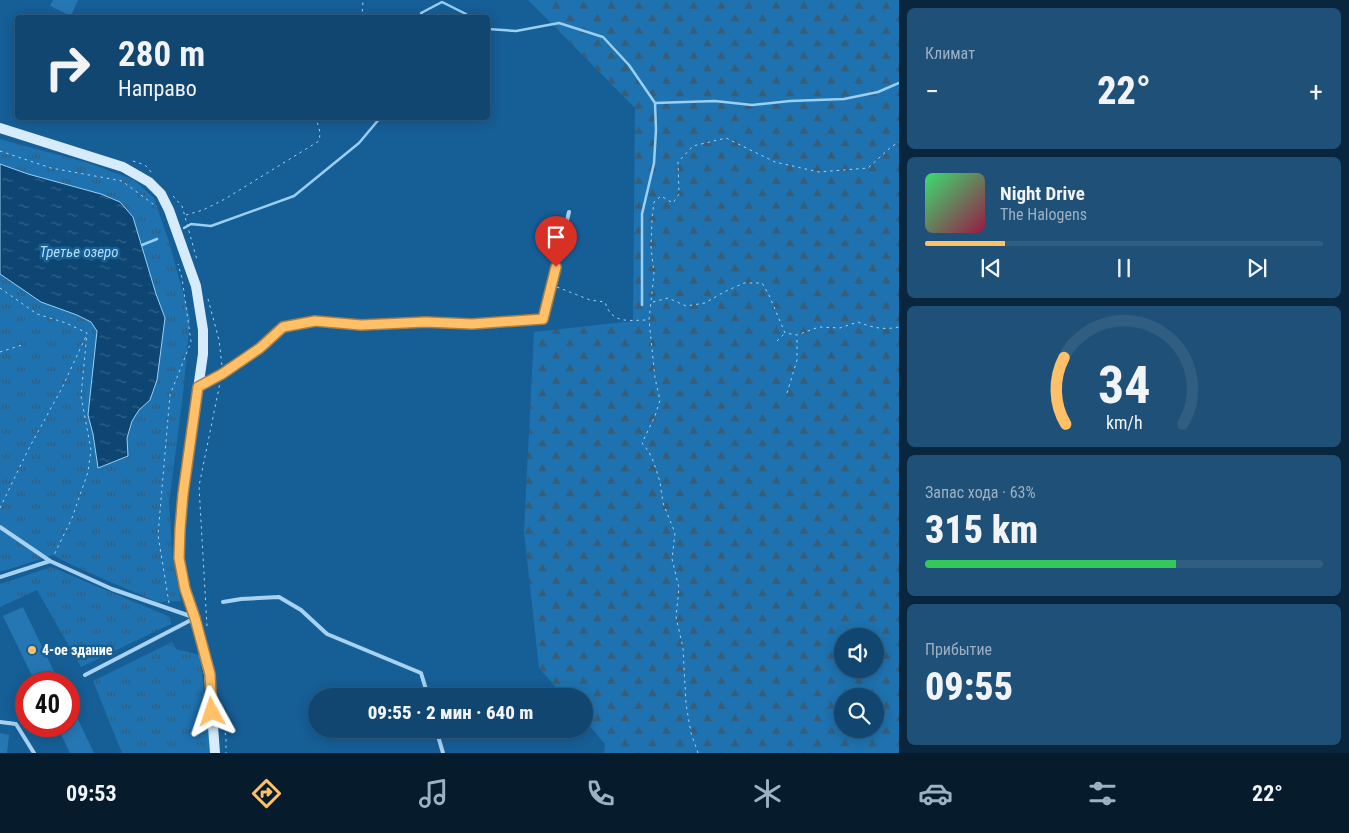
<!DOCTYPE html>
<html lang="ru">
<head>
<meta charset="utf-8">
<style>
  :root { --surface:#104670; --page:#1e5078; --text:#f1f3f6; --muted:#9cb1c3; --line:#305e83; --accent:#ffc068 }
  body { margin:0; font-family:"Roboto Condensed",sans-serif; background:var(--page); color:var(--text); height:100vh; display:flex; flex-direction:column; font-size:19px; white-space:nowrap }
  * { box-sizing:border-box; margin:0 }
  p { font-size:16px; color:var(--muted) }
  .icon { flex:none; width:28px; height:28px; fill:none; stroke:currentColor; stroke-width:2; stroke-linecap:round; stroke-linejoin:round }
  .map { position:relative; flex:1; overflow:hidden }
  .side { display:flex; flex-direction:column; gap:8px; padding:8px; background:#09263e; width:450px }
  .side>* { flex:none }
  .hud { position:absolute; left:15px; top:15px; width:475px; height:105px; border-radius:5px; box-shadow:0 2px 12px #0003,0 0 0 1px var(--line); background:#104670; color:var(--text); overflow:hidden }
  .controls { position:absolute; left:834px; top:628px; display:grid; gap:10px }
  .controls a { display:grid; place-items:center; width:50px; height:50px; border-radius:50%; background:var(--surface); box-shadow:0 2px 12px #0003,0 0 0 1px var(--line); font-size:25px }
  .speed { position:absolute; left:15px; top:672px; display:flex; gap:10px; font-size:25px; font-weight:700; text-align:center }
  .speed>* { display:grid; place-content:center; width:65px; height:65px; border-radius:50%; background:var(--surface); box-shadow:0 2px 12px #0003,0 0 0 1px var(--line); line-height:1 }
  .speed .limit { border:8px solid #d22; background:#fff; color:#111 }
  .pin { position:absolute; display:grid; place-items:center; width:42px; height:42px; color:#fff; margin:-51px -21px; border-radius:50% 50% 50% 0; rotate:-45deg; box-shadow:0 0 5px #0007 }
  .pin .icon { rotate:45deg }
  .me { position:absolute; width:55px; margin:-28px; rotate:355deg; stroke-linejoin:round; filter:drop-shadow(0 0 4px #0008) }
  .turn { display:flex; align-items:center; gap:18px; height:105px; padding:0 20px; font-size:22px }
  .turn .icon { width:65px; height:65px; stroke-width:2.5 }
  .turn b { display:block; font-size:35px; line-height:42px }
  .big { font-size:38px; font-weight:800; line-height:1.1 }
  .side .widget { flex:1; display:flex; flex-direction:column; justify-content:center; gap:8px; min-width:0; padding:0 18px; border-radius:8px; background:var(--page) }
  .side .dial { align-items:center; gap:0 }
  .dial svg { height:130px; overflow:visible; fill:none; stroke:var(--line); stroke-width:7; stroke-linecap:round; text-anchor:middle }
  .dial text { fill:var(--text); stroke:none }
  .song { display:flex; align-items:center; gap:15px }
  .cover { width:60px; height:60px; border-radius:8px; background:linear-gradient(135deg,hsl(140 70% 55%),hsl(340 70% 35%)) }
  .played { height:5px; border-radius:2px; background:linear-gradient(90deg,var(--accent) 20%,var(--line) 20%) }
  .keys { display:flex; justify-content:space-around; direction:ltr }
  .heat { display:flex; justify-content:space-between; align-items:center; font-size:28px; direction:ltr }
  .charge { height:8px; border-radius:4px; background:linear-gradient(90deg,#34c759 63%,var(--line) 0) }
  .trip { position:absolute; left:308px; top:688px; width:285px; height:50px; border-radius:25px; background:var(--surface); box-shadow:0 2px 12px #0003,0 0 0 1px var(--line); font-weight:800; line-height:50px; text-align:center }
  .tabs { display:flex; height:80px; justify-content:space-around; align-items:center; background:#061c2d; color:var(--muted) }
  .tabs .icon { width:35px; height:35px }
  .tabs .active { color:var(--accent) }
  .tabs b { font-size:22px; color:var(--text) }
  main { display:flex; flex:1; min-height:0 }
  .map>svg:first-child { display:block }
</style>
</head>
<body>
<main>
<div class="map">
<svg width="899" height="753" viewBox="0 0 899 753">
  <defs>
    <pattern id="forest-firs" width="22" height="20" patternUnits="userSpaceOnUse" patternTransform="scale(1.25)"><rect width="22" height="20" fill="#1e72af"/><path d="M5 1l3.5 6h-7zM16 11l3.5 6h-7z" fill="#375d79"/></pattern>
    <pattern id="park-tufts" width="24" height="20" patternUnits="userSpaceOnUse" patternTransform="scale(1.25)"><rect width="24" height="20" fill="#1e72af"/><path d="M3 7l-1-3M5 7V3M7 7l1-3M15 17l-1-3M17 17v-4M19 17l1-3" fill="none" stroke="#375d79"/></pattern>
    <pattern id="water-ripples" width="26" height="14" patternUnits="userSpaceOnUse" patternTransform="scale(1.25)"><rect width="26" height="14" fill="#0e4673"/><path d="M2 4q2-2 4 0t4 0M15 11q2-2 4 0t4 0" fill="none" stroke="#326288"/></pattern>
  </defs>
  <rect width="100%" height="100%" fill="#165e96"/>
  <path fill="url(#forest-firs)" fill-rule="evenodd" d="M528,0H899V753H604L605,744L584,719V696H564L539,668L524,532L534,332L633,321L635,108ZM842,636H875V669H842ZM842,696H875V729H842Z"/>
  <path fill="url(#park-tufts)" d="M0,139L88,163L134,180L154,198L169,242L190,318L183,394L169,503L173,561L181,601L157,602L74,566L53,555L0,572Z
    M51,567L170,617L171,624L81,667L37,590L0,607V584Z
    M172,642L176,649L200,655L210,747L209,753H122L93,681Z"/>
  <path fill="url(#water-ripples)" stroke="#9acff4" d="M0,164L28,174L101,194L120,202L133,217L156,294L165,318L157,380L150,400L139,410L132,421L127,438L128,456L98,468L93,434L88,415L97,331L91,322L77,315L41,302L0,274Z"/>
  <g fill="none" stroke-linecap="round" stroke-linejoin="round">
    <path stroke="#9acff4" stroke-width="2.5" d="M424,18L421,13L442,2L466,14L469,18
      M488,29L516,31L559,23L603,37L629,65L655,103L715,101L752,105L790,101L844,99L878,92L899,83
      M184,228L191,224L211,226L294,196L359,143L380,118
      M142,245L157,239
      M642,305V214L654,163L656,130L655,103"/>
  </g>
  <path fill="#2577b4" d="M53,0H78L71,16L50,6Z
    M23,607L60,684H36L3,616Z
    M69,701L94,753H70L57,726H69Z
    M0,733L9,735L7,753H0Z"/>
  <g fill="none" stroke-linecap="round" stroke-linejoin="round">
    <path stroke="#a7d2f1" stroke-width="1" stroke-dasharray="2.5 4" stroke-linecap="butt" d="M362,18L363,0
      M0,151L51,168L122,181L157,207
      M133,161L145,165L152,173
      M173,196L182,206L197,260
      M186,215L203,210L225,199L319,141C321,132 319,126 315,118
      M557,287L590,300L605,302C612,325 629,320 649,320
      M0,288L37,314L66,323L87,333L81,396L91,450L88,472L72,518L54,555
      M208,299L219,340L222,366
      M653,302L668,298L686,306L705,303L724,292L744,283H762L769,295L785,333L797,335L819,327L840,328L858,322C873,328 884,330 899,327
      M777,341L785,333
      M0,352L22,345
      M787,393L797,360V336
      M0,508L28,450L62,388L87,334
      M169,603L158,535L170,395L191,342L182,278L178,264
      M207,626L199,486L220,383
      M221,707L226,738V753
      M698,753L691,733L686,704L683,648L676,617L679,588L672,559L675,533L663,503L660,482L654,463L649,452L642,443L655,416L660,400L655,378L649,320L654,274L651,247L652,218L654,202L661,196L673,203L679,194L678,162L693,146L726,138L775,162L819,172L868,168L891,147L899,142"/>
    <path stroke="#a7d2f1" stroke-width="4" d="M200,386L222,374L260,348L283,327L315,321L361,325L426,323L472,324L543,319L569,212
      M0,527L50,561
      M0,577L50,561L112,589L193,617
      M223,602L241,599L279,597L301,610L327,634L421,673L428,696
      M85,675L193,619
      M0,722L16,724L34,753
      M436,729L443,753"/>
    <path stroke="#d6ebfc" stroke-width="10" d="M0,128L123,167L149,182L161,194L169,210L196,286L203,330V354L183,494L180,529L179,558L185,589L199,633L209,674L215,753"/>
  </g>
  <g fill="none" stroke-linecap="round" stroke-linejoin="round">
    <g stroke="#a67d44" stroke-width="12">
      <path id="route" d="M212,712L210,674L195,618L185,589L179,558L180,529L183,494L198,387L222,374L260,348L283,327L315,321L361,325L426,322L472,324L543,319L556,267"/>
    </g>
    <use href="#route" stroke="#ffc068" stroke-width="9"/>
  </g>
  <circle fill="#ffc068" stroke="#165e96" stroke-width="2" cx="32" cy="650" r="5"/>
  <g text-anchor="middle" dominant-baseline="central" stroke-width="5" stroke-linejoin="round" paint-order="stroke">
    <g font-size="14" font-weight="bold" fill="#fff" stroke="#165e96" text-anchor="start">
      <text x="42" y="650">4-ое здание</text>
    </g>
    <g font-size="15" font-style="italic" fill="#b4dcf8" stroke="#165e96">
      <text x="79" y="252">Третье озеро</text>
    </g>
  </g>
</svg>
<div class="controls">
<a><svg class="icon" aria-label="sound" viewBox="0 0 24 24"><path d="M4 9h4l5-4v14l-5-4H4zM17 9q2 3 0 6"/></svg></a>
<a><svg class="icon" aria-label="search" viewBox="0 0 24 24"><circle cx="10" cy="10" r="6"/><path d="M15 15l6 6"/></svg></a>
</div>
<div class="speed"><div class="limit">40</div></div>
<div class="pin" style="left:556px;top:267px;background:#d93025"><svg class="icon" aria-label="arrive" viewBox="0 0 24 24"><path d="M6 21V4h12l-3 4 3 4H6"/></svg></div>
<svg class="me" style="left:212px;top:712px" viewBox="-20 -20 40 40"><path d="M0-17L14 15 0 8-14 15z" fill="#ffc068" stroke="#fff" stroke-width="4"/></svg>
<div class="trip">09:55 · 2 мин · 640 m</div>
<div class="hud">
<div class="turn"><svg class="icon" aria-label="right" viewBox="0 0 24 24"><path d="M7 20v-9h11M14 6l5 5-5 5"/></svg><div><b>280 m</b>Направо</div></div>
</div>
</div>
<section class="side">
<div class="widget"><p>Климат</p>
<div class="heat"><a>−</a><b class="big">22°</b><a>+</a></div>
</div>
<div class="widget">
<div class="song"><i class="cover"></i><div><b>Night Drive</b><p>The Halogens</p></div></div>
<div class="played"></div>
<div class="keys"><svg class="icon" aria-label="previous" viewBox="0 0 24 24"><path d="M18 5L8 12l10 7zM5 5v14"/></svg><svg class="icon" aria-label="pause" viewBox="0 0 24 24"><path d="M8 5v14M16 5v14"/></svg><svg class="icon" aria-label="next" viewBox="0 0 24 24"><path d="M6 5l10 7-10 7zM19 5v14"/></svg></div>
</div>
<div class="widget dial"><svg viewBox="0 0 100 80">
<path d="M14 69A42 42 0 1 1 86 69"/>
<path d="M14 69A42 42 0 0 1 13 28" stroke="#ffc068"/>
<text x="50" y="56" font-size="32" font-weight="700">34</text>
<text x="50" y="72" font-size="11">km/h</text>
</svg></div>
<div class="widget"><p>Запас хода · 63%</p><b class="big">315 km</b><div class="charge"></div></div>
<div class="widget"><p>Прибытие</p><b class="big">09:55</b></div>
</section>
</main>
<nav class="tabs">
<b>09:53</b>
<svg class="icon active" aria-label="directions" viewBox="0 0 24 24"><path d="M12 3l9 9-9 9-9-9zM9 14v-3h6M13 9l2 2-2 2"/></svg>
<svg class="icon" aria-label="music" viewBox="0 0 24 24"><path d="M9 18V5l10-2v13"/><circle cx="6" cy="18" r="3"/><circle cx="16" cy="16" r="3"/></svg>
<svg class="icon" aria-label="phone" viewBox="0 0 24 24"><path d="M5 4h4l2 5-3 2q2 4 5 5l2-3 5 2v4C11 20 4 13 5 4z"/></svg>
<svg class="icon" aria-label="climate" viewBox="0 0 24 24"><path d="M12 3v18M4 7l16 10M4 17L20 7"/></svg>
<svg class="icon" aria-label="car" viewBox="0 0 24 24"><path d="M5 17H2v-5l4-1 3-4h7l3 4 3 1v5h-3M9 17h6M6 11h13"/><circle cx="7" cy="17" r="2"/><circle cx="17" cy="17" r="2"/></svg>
<svg class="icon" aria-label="filters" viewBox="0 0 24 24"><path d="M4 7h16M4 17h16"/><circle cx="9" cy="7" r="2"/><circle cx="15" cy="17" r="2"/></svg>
<b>22°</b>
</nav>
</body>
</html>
